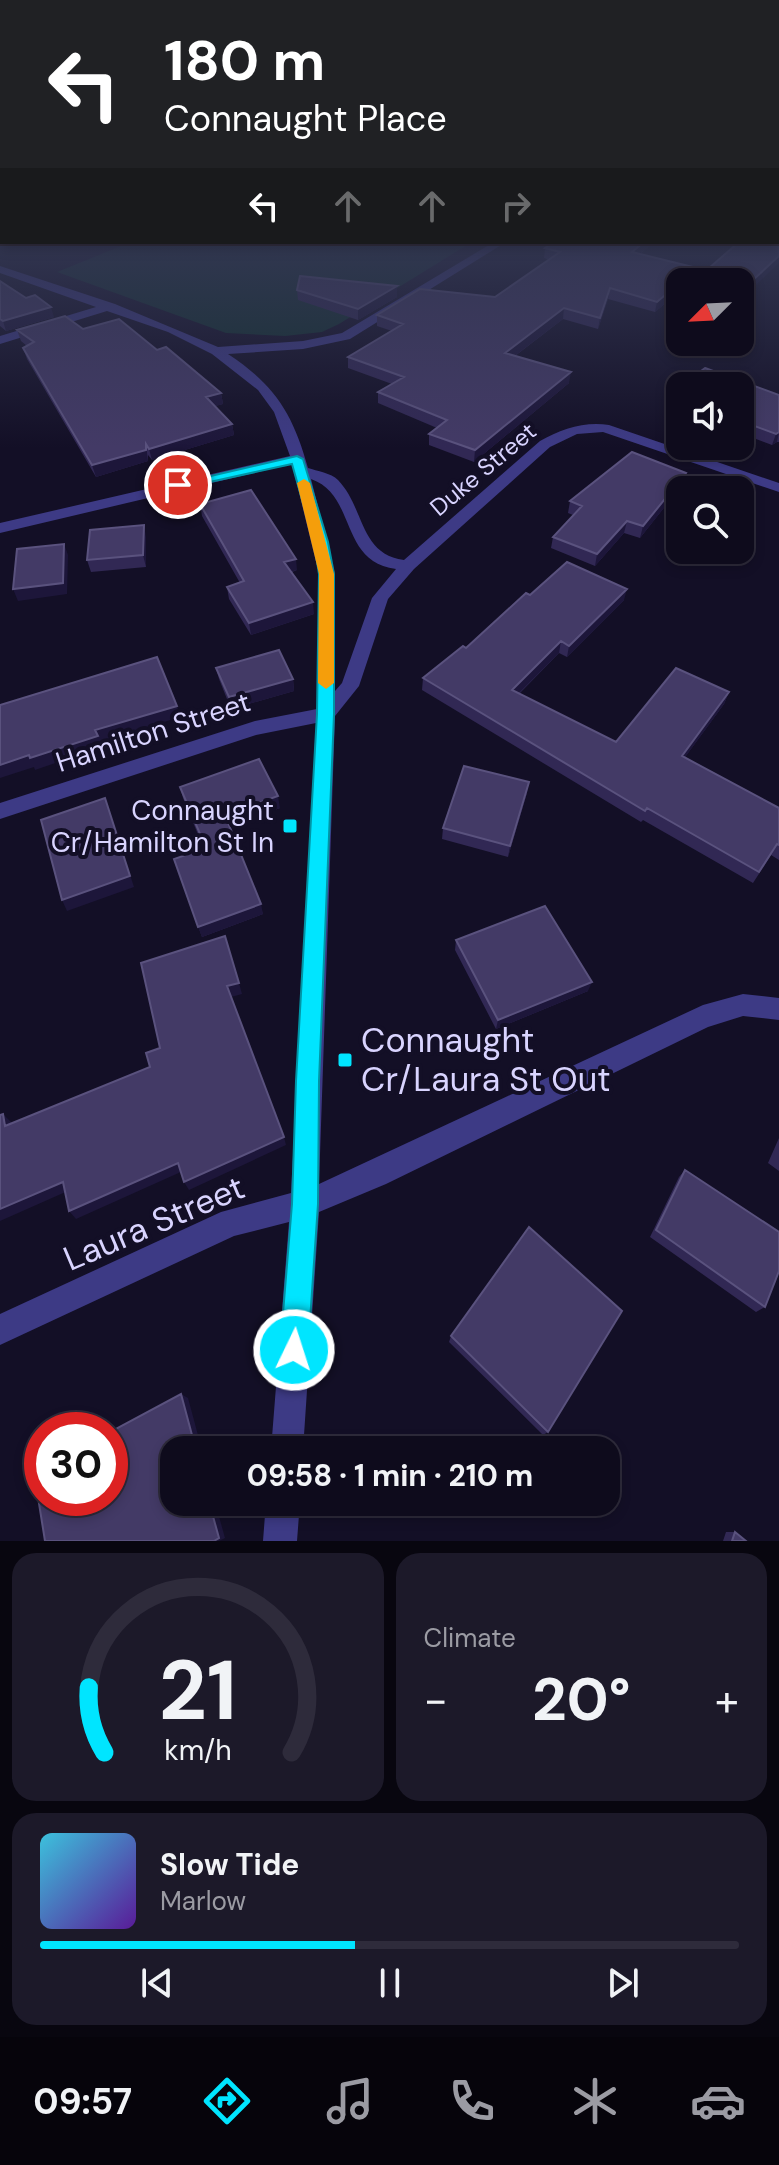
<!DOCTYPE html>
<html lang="en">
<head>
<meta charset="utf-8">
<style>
  :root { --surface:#0e0b1c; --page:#1c1929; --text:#f1f3f6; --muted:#9b9ba3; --line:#2e2b3b; --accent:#00e5ff }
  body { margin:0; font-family:"DM Sans",sans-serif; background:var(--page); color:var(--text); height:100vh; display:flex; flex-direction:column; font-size:30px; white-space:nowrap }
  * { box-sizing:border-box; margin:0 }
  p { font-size:26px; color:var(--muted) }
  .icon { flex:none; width:44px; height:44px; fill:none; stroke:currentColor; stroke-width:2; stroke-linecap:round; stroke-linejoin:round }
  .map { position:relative; height:1541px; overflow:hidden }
  .side { display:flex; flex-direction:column; gap:12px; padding:12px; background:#08060f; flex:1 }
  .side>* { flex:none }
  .hud { position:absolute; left:0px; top:0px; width:780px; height:244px; box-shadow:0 4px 12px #0003,0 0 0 2px var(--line); background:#202124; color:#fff; overflow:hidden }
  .needle { width:52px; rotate:246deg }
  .fabs { position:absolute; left:666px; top:268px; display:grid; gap:16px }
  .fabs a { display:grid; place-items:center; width:88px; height:88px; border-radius:16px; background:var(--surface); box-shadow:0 4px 12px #0003,0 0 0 2px var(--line); font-size:40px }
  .speed { position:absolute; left:24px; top:1412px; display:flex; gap:16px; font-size:40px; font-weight:700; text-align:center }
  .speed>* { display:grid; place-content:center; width:104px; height:104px; border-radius:50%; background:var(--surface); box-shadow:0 4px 12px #0003,0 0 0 2px var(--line); line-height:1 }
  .speed .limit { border:12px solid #d22; background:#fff; color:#111 }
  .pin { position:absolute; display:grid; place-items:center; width:68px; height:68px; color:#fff; margin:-34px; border:4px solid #fff; border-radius:50%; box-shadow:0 2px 8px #0007 }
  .me { position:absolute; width:88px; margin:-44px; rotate:4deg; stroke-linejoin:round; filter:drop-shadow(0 0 6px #0008) }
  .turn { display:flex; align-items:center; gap:28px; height:168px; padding:0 32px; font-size:36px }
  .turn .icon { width:104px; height:104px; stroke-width:2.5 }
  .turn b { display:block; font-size:56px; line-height:68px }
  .lanes { display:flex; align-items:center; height:76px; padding:0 32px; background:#0003; justify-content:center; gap:40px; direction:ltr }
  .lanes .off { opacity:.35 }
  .big { font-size:60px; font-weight:700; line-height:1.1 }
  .side .card { flex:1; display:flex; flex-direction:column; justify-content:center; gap:12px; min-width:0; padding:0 28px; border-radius:24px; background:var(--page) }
  .side .dial { align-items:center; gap:0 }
  .dial svg { height:208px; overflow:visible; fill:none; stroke:var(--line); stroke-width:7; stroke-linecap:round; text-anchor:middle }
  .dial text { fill:var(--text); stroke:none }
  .song { display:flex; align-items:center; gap:24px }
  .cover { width:96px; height:96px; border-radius:12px; background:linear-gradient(135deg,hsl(190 70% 55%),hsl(270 70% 35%)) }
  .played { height:8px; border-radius:4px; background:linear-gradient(90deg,var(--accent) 45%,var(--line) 45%) }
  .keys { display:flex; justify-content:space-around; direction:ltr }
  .heat { display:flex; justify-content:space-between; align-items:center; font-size:44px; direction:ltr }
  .side .tiles { flex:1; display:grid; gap:12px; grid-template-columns:1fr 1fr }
  .card:last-child { grid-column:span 2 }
  .trip { position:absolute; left:160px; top:1436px; width:460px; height:80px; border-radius:24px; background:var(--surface); box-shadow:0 4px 12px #0003,0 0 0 2px var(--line); font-weight:700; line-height:80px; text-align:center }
  .dock { display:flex; height:128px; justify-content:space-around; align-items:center; background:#06040b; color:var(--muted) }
  .dock .icon { width:56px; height:56px }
  .dock .active { color:var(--accent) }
  .dock b { font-size:36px; color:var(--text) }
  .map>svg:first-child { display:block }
</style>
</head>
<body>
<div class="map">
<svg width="779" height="1541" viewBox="0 0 779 1541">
  <rect width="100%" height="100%" fill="#130f26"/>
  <path fill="#12302f" d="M131,242H472L339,324L322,332L285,336L226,333L57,272Z"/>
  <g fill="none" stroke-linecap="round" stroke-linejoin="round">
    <path fill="#3d3a85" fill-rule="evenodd" d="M494,242H506L350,339L303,349L228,354C275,385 293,414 308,468C317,471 331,473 338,480C365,508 359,554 404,560L540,441C561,429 585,421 609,425L779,483V492L603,432L577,434L550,447L414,569L388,599L359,686L335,716L319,1184L703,1005L743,994L779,998V1020L743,1016L708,1027L386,1184L319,1212L303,1450H271L289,1222L234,1236L0,1345V1314L221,1212L291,1193L316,723L256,735L0,819V803L255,721L317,709L319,574L292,464L0,533V523L290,456L274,412L258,390L212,354L168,332L107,311L0,344V336L96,307L0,273V266L115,304L218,347L303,341L342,333ZM311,479C357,495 339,562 396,569L372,598L342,683L335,691V574Z
      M266,1502H300L297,1541H263Z"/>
  </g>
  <path fill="#312854" d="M33,242H57L46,246Z
    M554,242H654L640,254L697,268L695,278L655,312L608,299L598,329L563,319L515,356L569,383L474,462L429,445V434L437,428L378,403V392L392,384L348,368V357L392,331L377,326V315L495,297L549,260L544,258L545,248Z
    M0,281L54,317L6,331L0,326Z
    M297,290L397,297L358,320L298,300Z
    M83,329L157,350L221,393L223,404L215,406L232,424L234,435L152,460L148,455V461L96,477L27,359L23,348L27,346L21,341L17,330Z
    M680,386V404L672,401L675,390Z
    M740,386L779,395V442H777L772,445L740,433Z
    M682,485L640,538L624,533L595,566L551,548L553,537L573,515L568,513L570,501Z
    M200,504L297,570L292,572L314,614L251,635L229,599L227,587L240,583L202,516Z
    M146,537V567L91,572L87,560Z
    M530,595L624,600L567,657L559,653L519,694L616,742L729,692L724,704L685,757L779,808V860L771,855L753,883L643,820L641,822L422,690L423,678L466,648Z
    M216,668L293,679L294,691L231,709L219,679Z
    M180,787L280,808L229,826L263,914L202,937L174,859L204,849L183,798Z
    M527,793L508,857L442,839L443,828Z
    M456,940L588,991L496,1029L455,950Z
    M779,1138V1171L768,1163Z
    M685,1170L765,1307L756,1312L650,1237L679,1177Z
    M451,1336L548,1432L543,1435L449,1342Z
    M726,1532H735L746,1541H723Z"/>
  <path fill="#1d163a" d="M45,242H57L46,246Z
    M644,242H654L630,262L632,252Z
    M779,256V263L740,300V292Z
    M697,268L695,278L690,282H681Z
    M680,282V291L655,312L657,302Z
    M397,286V297L358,320V309Z
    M610,288L608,299L598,329L600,318Z
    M51,307L54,317L6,331L3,321Z
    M564,308L563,319L504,364L505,353Z
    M571,372L569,383L474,462L475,450Z
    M221,393L223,404L208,408L206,397Z
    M232,424L234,435L152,460L149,449Z
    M779,432L777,442L772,445L776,434Z
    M146,444L148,461L96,477L92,465Z
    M686,473L682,485L640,538L643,526Z
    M627,521L624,533L595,566L597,554Z
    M144,525L146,537V567L143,555Z
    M64,544L68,555L67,594L18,601L13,589Z
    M296,559L297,570L286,573L284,562Z
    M627,589L624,600L567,657L569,646Z
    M313,602L314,614L251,635L249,623Z
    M561,641L559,653L510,702L512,690Z
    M293,679L294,691L231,709L229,697Z
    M729,692L724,704L678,767L682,756Z
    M177,706L180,717L100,742L102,747L35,770L34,767L0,778V765L95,730Z
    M529,782L527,793L508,857L510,846Z
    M278,796L280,808L228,827L225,815Z
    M105,798L134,887L67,911L62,900Z
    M261,904L263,914L202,937L198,927Z
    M592,982L588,991L496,1029L498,1020Z
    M239,983L242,994L231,997L227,986Z
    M3,1114L12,1123L5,1126Z
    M284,1137L286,1145L189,1190L184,1182Z
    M178,1163L183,1171L76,1219L69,1211Z
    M63,1182L70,1190L0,1221V1209Z
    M181,1394L188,1398L202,1450H196Z
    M209,1502H215L225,1538L219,1541H214Z"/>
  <path fill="#433a66" stroke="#5a527e" stroke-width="2" d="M778,233L779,256L740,292V282H693L739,242H778Z
    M554,242H644L632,252L697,268L657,302L610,288L600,318L564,308L505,353L571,372L475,450L429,434L447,420L378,392L404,377L348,357L403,324L377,315L420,289L495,297L560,252L545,248Z
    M300,276L397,286L358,309L297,290Z
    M0,281L26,298L35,295L51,307L3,321L0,319Z
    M65,316L83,329L119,319L157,350L166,347L221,393L206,397L232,424L149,449L146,444V450L92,465L23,348L34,342L17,330Z
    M705,368L779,395V432L776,434L741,421L747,417L740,414V386H680Z
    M632,452L686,473L643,526L627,521L597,554L553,537L582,506L570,501Z
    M251,490L296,559L284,562L313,602L249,623L227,587L244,581L200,504Z
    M144,525L143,555L87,560L90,530Z
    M64,544L63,583L13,589L17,549Z
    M567,562L627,589L569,646L561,641L512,690L616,742L676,668L729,692L682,756L779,808V845L777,844L759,872L647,808L645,811L423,678L463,646L466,648L526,593L530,595Z
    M279,650L293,679L229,697L216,668Z
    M157,657L177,706L95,730L98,736L30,758L29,755L0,765V705Z
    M259,759L278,796L225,815L261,904L198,927L174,859L206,848L180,787Z
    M464,766L529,782L510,846L443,828Z
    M105,798L130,876L62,900L41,820Z
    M545,906L592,982L498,1020L456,940Z
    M225,936L239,983L227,986L284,1137L184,1182L178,1163L69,1211L63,1182L0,1209V1115L3,1114L5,1126L150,1067L146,1053L160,1048L141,963Z
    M685,1170L779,1232V1271L765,1307L656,1230Z
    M529,1227L622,1311L548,1432L451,1336Z
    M181,1394L196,1450H174V1502H209L219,1538L214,1541H45L34,1472L42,1468V1498H110V1432Z
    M735,1532L746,1541H732Z"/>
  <linearGradient id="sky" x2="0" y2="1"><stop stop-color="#0a0815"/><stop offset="0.52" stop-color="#333752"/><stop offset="1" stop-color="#333752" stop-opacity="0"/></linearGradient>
  <rect width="779" height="448" fill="url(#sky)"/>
  <path fill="#00e5ff" stroke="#0095a6" stroke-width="2" d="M297,456L303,459L328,542L334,574V714L319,1081L318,1204L308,1350L304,1360L294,1364L284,1360L280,1350L292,1204L296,1081L317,714L319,574L314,542L292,464L178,489L172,485Z"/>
  <path fill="#f59e0b" d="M304,479L310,483L334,574V683L326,689L318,683L319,574L297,483Z"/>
  <g fill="#00e5ff" stroke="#130f26" stroke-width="3">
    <rect x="282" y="818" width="16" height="16" rx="4"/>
    <rect x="337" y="1052" width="16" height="16" rx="4"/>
  </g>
  <g text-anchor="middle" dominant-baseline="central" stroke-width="8" stroke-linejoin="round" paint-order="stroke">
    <g font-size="24" fill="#d9d4ff" stroke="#130f26">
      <text transform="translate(483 469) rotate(-40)">Duke Street</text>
    </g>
    <g font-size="28" fill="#d9d4ff" stroke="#130f26">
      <text transform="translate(153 732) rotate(-18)">Hamilton Street</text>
    </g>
    <g font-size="28" fill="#d9d4ff" stroke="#130f26" text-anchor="end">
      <text x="274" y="810">Connaught<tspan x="274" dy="32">Cr/Hamilton St In</tspan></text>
    </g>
    <g font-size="34" fill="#d9d4ff" stroke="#130f26" text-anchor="start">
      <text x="361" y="1040">Connaught<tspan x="361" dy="39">Cr/Laura St Out</tspan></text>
    </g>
    <g font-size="34" fill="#d9d4ff" stroke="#130f26">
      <text transform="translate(154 1223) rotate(-23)">Laura Street</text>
    </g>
  </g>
</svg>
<div class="fabs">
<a><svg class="needle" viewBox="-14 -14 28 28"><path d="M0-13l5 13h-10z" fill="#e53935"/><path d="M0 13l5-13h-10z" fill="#9b9ba3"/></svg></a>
<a><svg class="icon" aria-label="sound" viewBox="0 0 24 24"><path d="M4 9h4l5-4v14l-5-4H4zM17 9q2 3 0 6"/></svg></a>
<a><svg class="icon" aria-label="search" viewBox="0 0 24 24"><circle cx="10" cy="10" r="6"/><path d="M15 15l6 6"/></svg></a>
</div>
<div class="speed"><div class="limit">30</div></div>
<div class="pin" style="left:178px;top:485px;background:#d93025"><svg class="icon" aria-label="arrive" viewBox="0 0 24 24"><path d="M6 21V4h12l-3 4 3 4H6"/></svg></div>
<svg class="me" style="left:294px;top:1350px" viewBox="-20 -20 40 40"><circle r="17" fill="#00e5ff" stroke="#fff" stroke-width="3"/><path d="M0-11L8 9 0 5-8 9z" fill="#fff"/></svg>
<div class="trip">09:58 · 1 min · 210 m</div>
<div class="hud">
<div class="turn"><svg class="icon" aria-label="left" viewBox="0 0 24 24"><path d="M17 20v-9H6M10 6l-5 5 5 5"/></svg><div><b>180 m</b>Connaught Place</div></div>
<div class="lanes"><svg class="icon" aria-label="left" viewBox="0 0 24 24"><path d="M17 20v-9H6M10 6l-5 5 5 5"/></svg><svg class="icon off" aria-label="ahead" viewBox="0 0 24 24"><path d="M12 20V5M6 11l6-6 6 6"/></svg><svg class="icon off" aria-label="ahead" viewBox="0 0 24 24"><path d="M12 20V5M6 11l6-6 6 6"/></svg><svg class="icon off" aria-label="right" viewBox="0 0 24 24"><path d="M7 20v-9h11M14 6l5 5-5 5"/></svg></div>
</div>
</div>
<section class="side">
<div class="tiles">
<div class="card dial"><svg viewBox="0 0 100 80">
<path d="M14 69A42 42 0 1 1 86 69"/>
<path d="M14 69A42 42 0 0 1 8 44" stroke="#00e5ff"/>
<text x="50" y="56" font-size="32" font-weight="700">21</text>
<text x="50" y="72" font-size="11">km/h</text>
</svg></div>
<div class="card"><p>Climate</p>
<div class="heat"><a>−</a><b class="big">20°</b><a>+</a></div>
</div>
<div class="card">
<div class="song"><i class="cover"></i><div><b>Slow Tide</b><p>Marlow</p></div></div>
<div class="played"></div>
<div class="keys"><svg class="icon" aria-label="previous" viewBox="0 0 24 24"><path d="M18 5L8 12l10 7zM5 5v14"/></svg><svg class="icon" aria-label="pause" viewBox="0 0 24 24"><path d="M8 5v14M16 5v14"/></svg><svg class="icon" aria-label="next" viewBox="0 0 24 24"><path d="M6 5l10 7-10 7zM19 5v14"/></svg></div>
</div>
</div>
</section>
<nav class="dock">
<b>09:57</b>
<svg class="icon active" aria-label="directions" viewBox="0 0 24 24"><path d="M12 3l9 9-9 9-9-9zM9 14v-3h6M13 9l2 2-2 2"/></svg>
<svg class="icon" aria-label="music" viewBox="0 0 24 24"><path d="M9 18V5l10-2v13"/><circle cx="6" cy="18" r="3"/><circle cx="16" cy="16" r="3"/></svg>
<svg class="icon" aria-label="phone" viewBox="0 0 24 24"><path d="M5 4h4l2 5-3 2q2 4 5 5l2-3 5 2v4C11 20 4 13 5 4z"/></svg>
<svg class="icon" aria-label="climate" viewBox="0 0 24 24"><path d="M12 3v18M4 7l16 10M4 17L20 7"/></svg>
<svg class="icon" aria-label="car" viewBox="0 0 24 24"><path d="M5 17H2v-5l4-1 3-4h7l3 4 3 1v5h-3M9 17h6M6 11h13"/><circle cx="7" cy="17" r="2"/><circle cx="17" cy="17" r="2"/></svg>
</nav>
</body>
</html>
